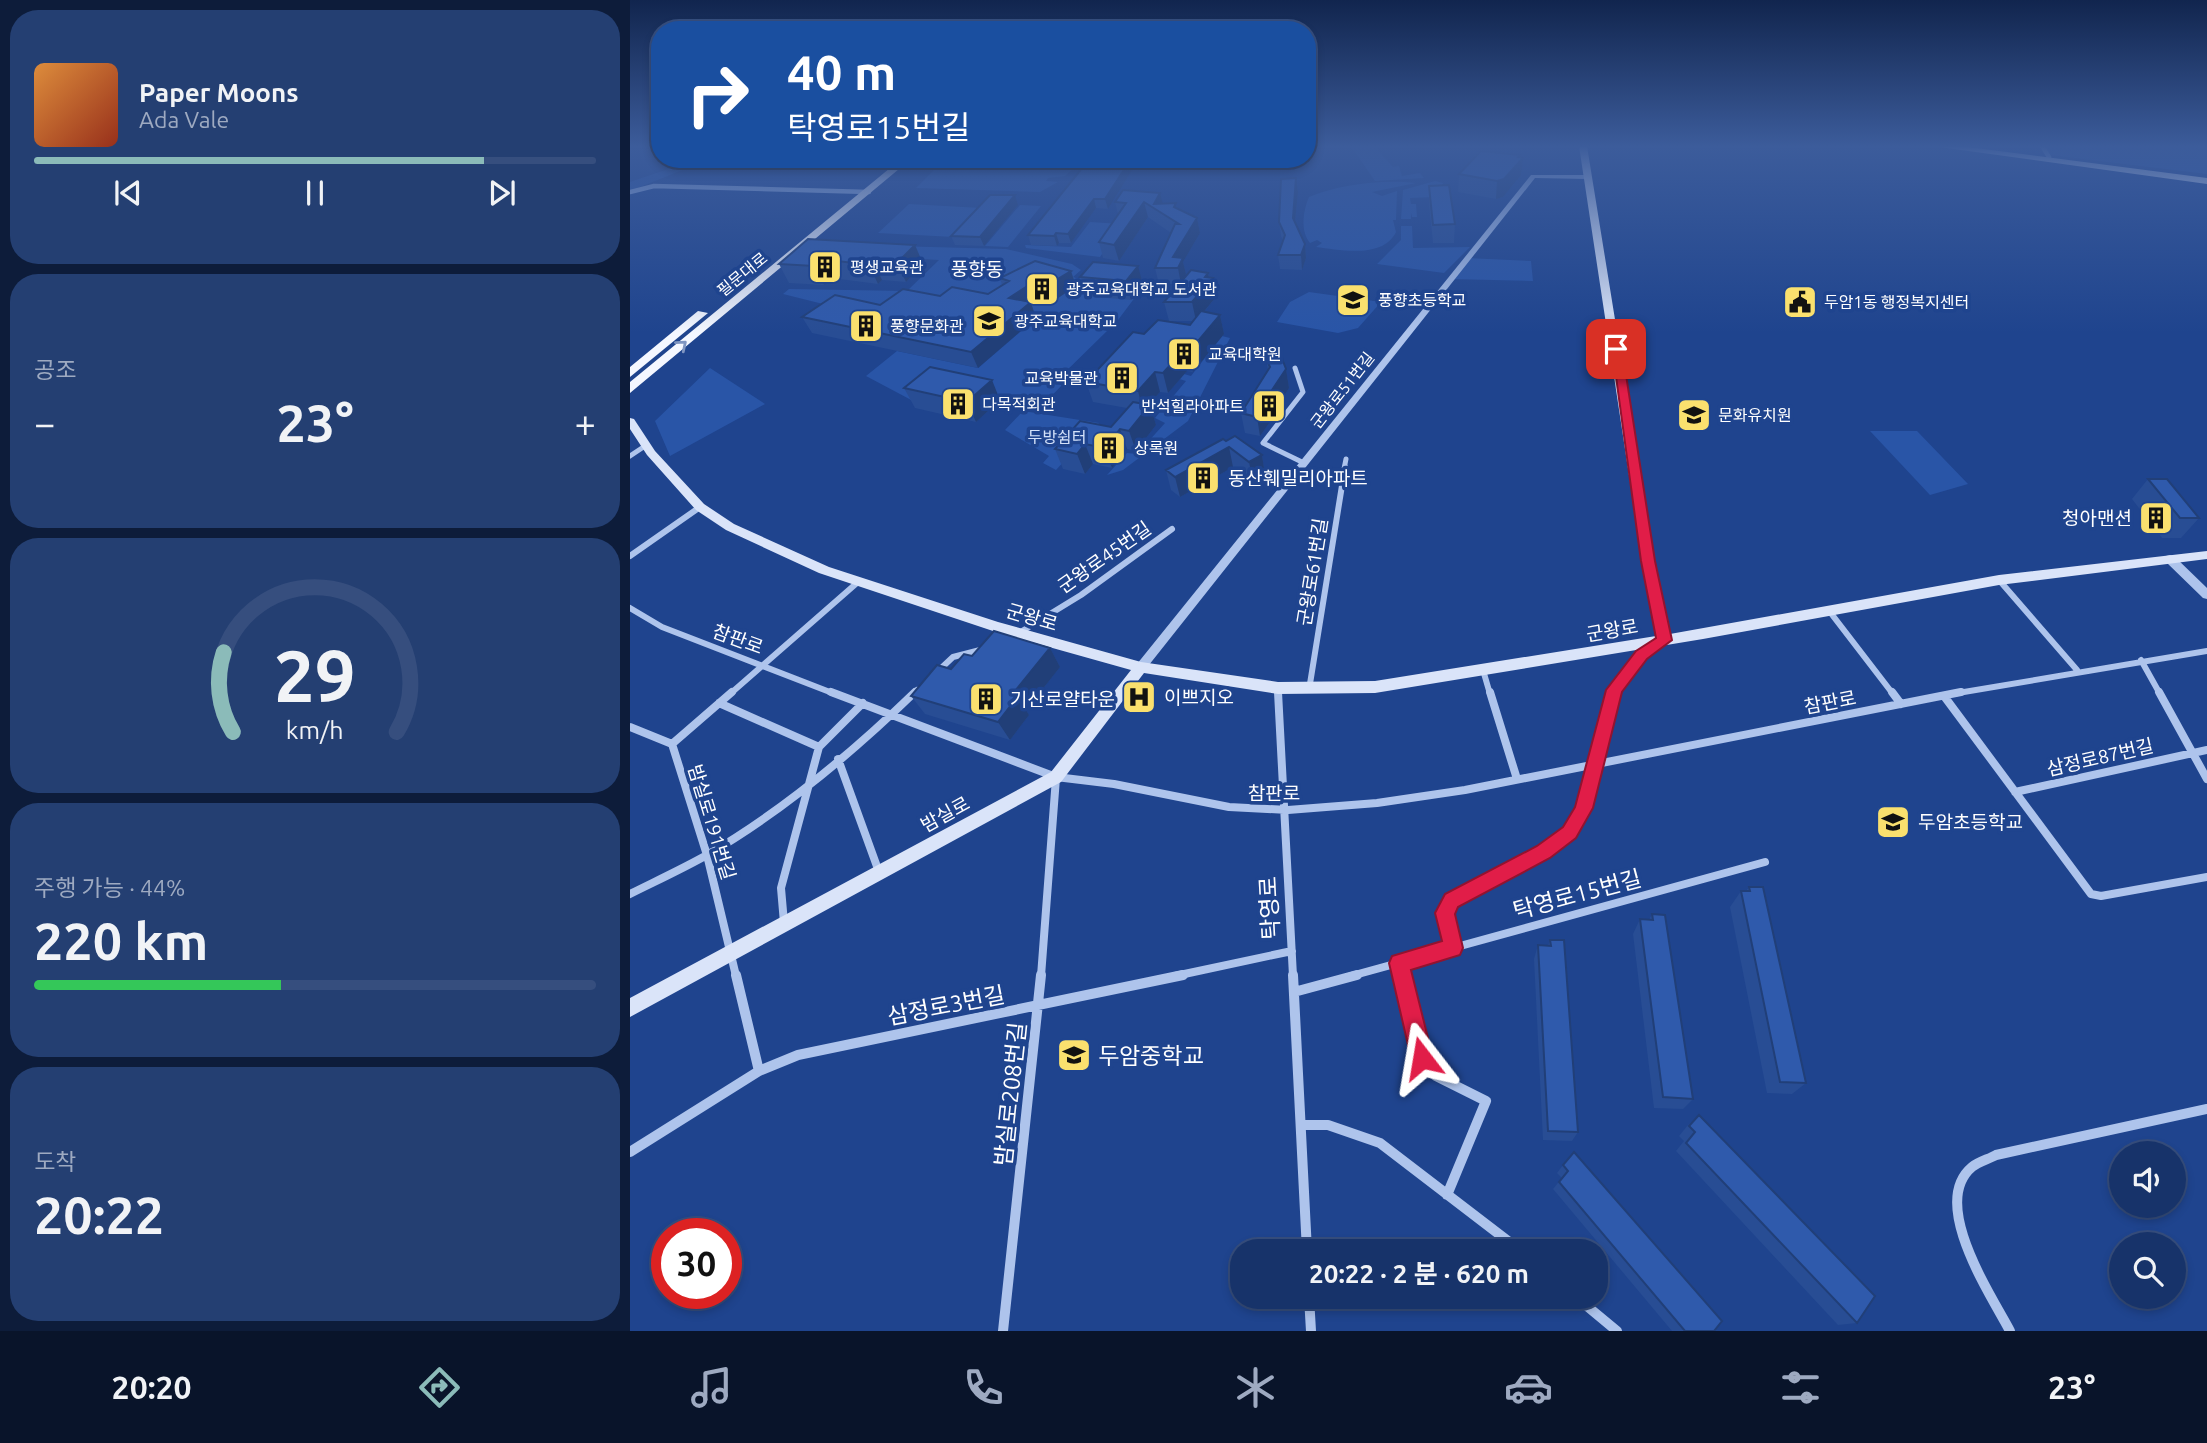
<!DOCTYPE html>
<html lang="ko">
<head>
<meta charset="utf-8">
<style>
  :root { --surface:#17336a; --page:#243f72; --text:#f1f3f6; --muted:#9eaac1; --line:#364e7e; --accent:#8bbbb9 }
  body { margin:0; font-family:Ubuntu,"Noto Sans KR",sans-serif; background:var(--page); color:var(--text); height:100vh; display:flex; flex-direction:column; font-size:26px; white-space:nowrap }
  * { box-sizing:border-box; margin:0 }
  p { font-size:23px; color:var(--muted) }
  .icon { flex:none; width:38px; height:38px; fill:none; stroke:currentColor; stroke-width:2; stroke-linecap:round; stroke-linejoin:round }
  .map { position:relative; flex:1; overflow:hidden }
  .side { display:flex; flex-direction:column; gap:10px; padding:10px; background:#0d1c3a; width:630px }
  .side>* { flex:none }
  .guide { position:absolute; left:21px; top:21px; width:665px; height:147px; border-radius:28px; box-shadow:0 4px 10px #0003,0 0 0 2px var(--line); background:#1a4fa0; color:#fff; overflow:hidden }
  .fabs { position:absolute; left:1479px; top:1141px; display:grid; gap:14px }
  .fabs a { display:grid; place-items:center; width:77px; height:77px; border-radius:50%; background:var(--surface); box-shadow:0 4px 10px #0003,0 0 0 2px var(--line); font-size:35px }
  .speed { position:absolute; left:21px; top:1218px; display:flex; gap:14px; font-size:35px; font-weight:700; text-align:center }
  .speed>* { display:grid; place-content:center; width:91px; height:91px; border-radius:50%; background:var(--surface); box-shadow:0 4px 10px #0003,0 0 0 2px var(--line); line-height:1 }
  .speed .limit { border:10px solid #d22; background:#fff; color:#111 }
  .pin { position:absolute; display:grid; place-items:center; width:60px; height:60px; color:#fff; margin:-30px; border-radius:14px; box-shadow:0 4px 10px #0006 }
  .me { position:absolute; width:77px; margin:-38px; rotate:346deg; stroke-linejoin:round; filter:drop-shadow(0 0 5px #0008) }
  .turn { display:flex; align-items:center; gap:24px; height:147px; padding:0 21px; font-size:32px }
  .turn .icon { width:91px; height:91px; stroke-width:2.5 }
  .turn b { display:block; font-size:49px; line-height:60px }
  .big { font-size:52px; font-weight:700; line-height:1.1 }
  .side .widget { flex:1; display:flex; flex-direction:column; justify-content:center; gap:10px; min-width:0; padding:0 24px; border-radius:28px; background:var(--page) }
  .side .dial { align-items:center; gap:0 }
  .dial svg { height:182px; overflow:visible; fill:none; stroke:var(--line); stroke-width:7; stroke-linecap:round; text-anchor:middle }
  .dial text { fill:var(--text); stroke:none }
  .song { display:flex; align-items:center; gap:21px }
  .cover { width:84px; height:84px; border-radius:10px; background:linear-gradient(135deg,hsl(30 70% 55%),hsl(10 70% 35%)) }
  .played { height:7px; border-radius:4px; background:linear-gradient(90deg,var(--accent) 80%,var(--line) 80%) }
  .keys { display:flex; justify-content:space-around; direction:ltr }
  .heat { display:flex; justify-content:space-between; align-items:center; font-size:38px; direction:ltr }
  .charge { height:10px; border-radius:5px; background:linear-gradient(90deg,#34c759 44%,var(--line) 0) }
  .trip { position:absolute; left:600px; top:1239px; width:378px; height:70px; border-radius:28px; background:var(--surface); box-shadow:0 4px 10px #0003,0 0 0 2px var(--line); font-weight:700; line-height:70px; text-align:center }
  .tabs { display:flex; height:112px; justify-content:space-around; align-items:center; background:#09142a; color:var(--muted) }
  .tabs .icon { width:49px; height:49px }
  .tabs .selected { color:var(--accent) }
  .tabs b { font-size:32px; color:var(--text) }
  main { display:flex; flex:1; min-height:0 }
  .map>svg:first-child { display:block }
</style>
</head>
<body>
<main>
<section class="side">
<div class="widget">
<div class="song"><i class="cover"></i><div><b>Paper Moons</b><p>Ada Vale</p></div></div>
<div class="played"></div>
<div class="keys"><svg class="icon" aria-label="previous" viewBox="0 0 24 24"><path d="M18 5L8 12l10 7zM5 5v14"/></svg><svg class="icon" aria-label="pause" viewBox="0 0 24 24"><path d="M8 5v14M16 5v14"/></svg><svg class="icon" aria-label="next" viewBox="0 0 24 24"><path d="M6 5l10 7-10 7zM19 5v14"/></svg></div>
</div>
<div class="widget"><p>공조</p>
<div class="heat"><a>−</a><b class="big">23°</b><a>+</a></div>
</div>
<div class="widget dial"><svg viewBox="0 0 100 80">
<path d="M14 69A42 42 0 1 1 86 69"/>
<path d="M14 69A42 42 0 0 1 10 34" stroke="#8bbbb9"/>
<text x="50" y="56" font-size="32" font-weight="700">29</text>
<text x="50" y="72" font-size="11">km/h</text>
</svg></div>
<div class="widget"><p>주행 가능 · 44%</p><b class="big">220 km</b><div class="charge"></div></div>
<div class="widget"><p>도착</p><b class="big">20:22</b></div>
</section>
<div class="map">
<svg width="1577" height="1331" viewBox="0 0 1577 1331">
  <rect width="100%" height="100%" fill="#1f448e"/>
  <path fill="#2955a7" d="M721,146H744L763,167L769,166L772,176L790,173L794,178L745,181Z
    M1413,146H1577V174L1420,155Z
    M68,159H80L0,191V182Z
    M315,159H453L435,176L418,178L416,181L428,182L410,192L286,188Z
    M805,181L813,183L805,197L780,198L781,204H786L787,217H782L781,213V219H771L773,190Z
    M786,183L742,192L752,196L767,191L766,220H763L766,232C753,259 710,250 686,247L692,243L687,240L680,243C670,231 673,211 679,197C709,184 754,179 786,183Z
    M279,204L351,208L324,237L248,233Z
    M390,205L411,206L378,247L355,246Z
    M460,222L492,224L470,257L396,248L395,245L441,247Z
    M771,226H782L783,248L840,247L814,273L747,264L771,240Z
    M263,246L376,249L442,264L451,270L443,277L449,279L459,271L508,279L515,284L482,328L293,294L257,320L153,294L159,289L277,291L309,260L253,257Z
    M837,258L901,261L903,281L819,279Z
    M679,292L751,302L728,328L708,333L647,322L660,302Z
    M406,318L477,331L424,383L432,385L412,406L309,382L285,402L236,376L267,351L348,368Z
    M592,336L600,338L558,421L493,470L477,475L497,453L507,454L535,423L525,418L556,381L536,375L540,370L561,376Z
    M80,368L135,404L40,456L25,421Z
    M393,411L469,423L426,470L413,463L419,456L375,430Z
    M1240,431H1287L1338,484L1300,495Z"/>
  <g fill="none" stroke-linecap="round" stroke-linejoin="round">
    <path stroke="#aec4ec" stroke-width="4.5" d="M1412,146L1419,157
      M0,192L24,186L239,192"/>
    <path stroke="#aec4ec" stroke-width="5" d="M665,368L673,392L633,443L674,463
      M0,456L15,446
      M714,469L716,459"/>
    <path stroke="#aec4ec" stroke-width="6" d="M0,556L70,507
      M1369,580L1447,670
      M0,608L32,627L205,694
      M1200,612L1263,694
      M389,633L451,595L542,529
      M1511,660L1530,694
      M853,670L860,694
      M306,673L323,657L354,649
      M648,688V694
      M679,690L715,467
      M100,694L228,582
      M283,694L287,690
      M985,694L1010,658L1030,642
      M1322,694L1577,651"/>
    <path stroke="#aec4ec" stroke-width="8" d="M201,692L426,777L484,784L599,807L658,810L747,803L835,790L1331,692
      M648,692L663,976
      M860,692L887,779
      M1262,692L1271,704
      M1529,692L1577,779
      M1314,696L1461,894L1471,896L1577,877
      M89,703L189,747
      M0,727L42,744L77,855L106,976
      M42,744L102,692
      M208,759L249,872
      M1385,792L1577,750
      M0,894C26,881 52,869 77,855C153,811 222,753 285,692
      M154,923L151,888L189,747L233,703
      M823,948L815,913L822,900C863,874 938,857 955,805C967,768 967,727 986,692
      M769,963L773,976
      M411,976L426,778
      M545,976L662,951
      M721,976L1135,862"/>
    <path stroke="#aec4ec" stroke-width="10" d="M106,975L129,1071
      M663,975L677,1251
      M772,975L797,1068L806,1076L856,1101L817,1195
      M664,992L727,975
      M671,1125H698L750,1143L891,1251
      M0,1152L129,1071L168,1055L553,975
      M679,1297L681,1331
      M946,1297L987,1331
      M373,1331L411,975
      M1380,1331C1361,1295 1299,1203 1342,1167C1348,1162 1359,1159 1366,1155L1577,1109"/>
    <path fill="#aec4ec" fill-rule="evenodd" d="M901,175H958L961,177L958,179L905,178L515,670H507L505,667L507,664Z
      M1540,555L1544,556L1577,588V599L1573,598L1536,562L1534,559L1536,556Z"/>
    <path fill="#dae4f9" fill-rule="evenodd" d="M949,146H957L1024,561L1040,634L1369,575L1577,551V559L1369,585L1073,639L745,693L648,694L514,673L431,782L0,1017V998L421,772L501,670L366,632L189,573L96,530L66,510L17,455L0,429V418L4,419L25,451L74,504L104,524L199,567L368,622L511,662L648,682L745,681L1026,636L1012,561Z"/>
    <path fill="#f4f7ff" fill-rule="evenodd" d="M1302,146H1330L1577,178V184Z
      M271,159H281L0,393V382Z
      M68,311L78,313L0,377V367Z"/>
  </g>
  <path fill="#284d94" d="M890,157L891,175L873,197L866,199L828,192L829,174Z
    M484,159H509L478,209L466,208L441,243H429L427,246L401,245L398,235L478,168Z
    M666,178L668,192L665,223L675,244L676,258L672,270L650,269L648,255L653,241L651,236L649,222Z
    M799,186L825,224L824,243H803L799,204Z
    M493,190L547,208L567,218L570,233L553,262L556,274L553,280L578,273L586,297L574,312L590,315L594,334L563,372L557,371L538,393L530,392L519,405H520L526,425L506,451L497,449L482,468L463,464L455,474L433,469L425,449L481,427L497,408L463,402L456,382L514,334L560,325L563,321H539L534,302L549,284H529L525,268L541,233L518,217L489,261L473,258L469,242L488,214L485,202Z
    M388,205L354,246L325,245L321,236Z
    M285,245L293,264L276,282L252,280L248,284L202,278L194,285L159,283L149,264Z
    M463,262L513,285L501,300L456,296L450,277Z
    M370,278L446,286L422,302L408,298L401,303L406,318L348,368L182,333L172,317L310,296L358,294L372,285Z
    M636,358L656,369L659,388L642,415V419L630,436L615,433L611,413L638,370Z
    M274,388L370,400L346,422L285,408Z
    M596,441L632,455L635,475L623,482L603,467L550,497L541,490L536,470Z
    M1518,479L1569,518L1551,538H1532L1502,499Z
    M420,648L430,667L396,710L399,715L380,740L295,714L281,696L342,656Z
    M1119,887L1176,1083L1162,1094L1137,1093L1100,907L1111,891H1116Z
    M1022,914L1063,1099L1053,1109L1024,1108L1003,934L1010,919L1019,920Z
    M920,940L948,1132L942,1141L913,1140L904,959L908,945L918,946Z
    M1069,1115L1227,1323L1208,1325L1046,1151L1054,1141L1049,1136L1058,1125Z
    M933,1165L1084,1331H1042L923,1189L932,1178L927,1173Z"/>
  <path fill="#213f78" d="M890,155L889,162L893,158L891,175L873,197L866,199L867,181Z
    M501,159H509L478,209L475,199Z
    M666,178L668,192L664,232L663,218Z
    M530,193L534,208L524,204Z
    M385,195L388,205L354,246L350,237Z
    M464,199L466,208L441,243L438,234Z
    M514,202L518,217L489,261L484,245Z
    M567,218L570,233L553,262L556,274L551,284L548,268L543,257Z
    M426,233L429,243L427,246L424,236Z
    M675,244L676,258L672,270L671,255Z
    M285,245L293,264L276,282L267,263Z
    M192,259L202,278L194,285L184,266Z
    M243,261L252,280L248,284L239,265Z
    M508,266L513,285L501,300L496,281Z
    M441,271L446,286L422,302L416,286Z
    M578,273L580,282L583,278L586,297L566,321L562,302Z
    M402,283L408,298L401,303L406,318L348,368L341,352L379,298Z
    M590,315L594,334L563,372L558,353Z
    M552,352L557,371L538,393L533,373Z
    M656,369L659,388L642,415V419L630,436L627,417L636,399Z
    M525,372L530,392L513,411L508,391Z
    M362,380L370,400L346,422L337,402Z
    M520,405L526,425L506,451L499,431Z
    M490,429L497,449L482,468L475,448Z
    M455,444L463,464L455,474L447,454Z
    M599,447L603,467L550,497L545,477Z
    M632,455L635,475L623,482L619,462Z
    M420,648L430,667L396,710L399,715L380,740L368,722L385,691Z"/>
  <path fill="#2f5aac" stroke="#213f78" stroke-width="2" d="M851,151L890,155L888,157L893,158L874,179L867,181L829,174Z
    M484,159H501L475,199H464L438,234L426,233L424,236L398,235L453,167L478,168Z
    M666,178L663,218L675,244L671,255H648L655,235L649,222L651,179Z
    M819,185L825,224L803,225L799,186Z
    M493,190L530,193L524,204L546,203L544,207L567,218L543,257L553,258L548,268H525L545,224H549L514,202L484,245L469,242L496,203L485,202Z
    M360,195H385L350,237L321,236Z
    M178,239L285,245L267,263L243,261L239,265L192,259L184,266L149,264Z
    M405,261L441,271L416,286L402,283L379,298L401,302L341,352L172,317L205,295L250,305L273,289L310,296L322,287L358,294L379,281L370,278Z
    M463,262L508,266L496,281L450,277Z
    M561,270L578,273L575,277L583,278L562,302H534Z
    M571,311L590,315L558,353L552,352L533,373L525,372L508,391L456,382L503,332L514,334L528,320L560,325Z
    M651,356L656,369L636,399H639L627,417L611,413L640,367L636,358Z
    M300,367L362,380L337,402L274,388Z
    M503,402L520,405L499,431L490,429L475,448L455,444L447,454L425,449L450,421L481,427Z
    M605,436L632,455L619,462L599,447L545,477L536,470L593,439L596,441Z
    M1518,479H1537L1569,518H1550Z
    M364,631L420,648L385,691L388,696L368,722L281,696L307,665L321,669L334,654L342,656Z
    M1119,887H1133L1176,1083L1150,1082L1111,891H1120Z
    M1022,914L1035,915L1063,1099L1033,1097L1010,919L1023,920Z
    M920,940H934L948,1132L918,1131L908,945L921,946Z
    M1069,1115L1245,1296L1227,1323L1056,1143L1065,1132L1059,1126Z
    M944,1152L1092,1321L1084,1331H1055L929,1182L938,1171L933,1165Z"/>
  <defs><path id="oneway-chevron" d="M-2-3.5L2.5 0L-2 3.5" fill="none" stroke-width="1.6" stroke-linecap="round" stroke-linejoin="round" transform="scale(1.75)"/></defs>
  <use stroke="#7f95c1" href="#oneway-chevron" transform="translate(52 345) rotate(-40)"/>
  <linearGradient id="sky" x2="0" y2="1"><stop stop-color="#11254e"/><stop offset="0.44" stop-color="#3c5c9b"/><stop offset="1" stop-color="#3c5c9b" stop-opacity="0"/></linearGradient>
  <rect width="1577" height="333" fill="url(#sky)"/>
  <path fill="#e11d48" stroke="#92132f" stroke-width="2" d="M982,347L992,349L1025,561L1042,640L1017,659L992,692L963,808L946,838L920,858L828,907L825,914L833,948L830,955L781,970L803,1058L800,1065L792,1069L784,1065L781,1058L759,963L762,956L812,941L805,913L815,894L907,846L933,827L945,807L976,690L1006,651L1026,638L1011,561Z"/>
  <defs>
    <g id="building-square" transform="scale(1.75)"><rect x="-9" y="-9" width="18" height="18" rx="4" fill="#fae06e" stroke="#1f448e"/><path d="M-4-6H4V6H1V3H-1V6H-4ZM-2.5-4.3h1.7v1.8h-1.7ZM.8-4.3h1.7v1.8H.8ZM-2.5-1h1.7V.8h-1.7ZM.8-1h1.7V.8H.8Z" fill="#111"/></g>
    <g id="school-square" transform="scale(1.75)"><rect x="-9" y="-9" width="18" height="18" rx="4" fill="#fae06e" stroke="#1f448e"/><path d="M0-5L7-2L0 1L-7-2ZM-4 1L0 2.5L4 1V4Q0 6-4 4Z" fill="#111"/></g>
    <g id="civic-square" transform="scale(1.75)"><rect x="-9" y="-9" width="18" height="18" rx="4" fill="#fae06e" stroke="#1f448e"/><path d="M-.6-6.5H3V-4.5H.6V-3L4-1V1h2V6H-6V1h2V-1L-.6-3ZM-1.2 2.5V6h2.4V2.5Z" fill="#111"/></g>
    <g id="university-square" transform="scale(1.75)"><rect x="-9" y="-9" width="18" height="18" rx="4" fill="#fae06e" stroke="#1f448e"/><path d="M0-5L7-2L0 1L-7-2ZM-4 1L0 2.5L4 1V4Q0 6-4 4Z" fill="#111"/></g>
    <g id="hospital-square" transform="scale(1.75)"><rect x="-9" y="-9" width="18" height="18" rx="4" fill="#fae06e" stroke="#1f448e"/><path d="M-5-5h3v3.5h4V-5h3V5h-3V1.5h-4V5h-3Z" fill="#111"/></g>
  </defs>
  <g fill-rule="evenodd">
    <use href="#building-square" x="195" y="267"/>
    <use href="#building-square" x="412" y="289"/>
    <use href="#school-square" x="723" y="300"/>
    <use href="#civic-square" x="1170" y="302"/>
    <use href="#university-square" x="359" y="321"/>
    <use href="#building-square" x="236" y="326"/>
    <use href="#building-square" x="554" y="354"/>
    <use href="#building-square" x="492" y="378"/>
    <use href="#building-square" x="328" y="404"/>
    <use href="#building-square" x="639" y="406"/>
    <use href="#school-square" x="1064" y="415"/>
    <use href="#building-square" x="479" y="448"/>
    <use href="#building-square" x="573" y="478"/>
    <use href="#building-square" x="1526" y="518"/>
    <use href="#hospital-square" x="509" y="697"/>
    <use href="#building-square" x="356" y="699"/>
    <use href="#school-square" x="1263" y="822"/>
    <use href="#school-square" x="444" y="1055"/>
  </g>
  <g text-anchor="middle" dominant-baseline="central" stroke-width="7" stroke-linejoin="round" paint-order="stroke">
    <g font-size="16" fill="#fff" stroke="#1f448e" text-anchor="start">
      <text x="220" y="267">평생교육관</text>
      <text x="436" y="289">광주교육대학교 도서관</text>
      <text x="748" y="300">풍향초등학교</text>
      <text x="1194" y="302">두암1동 행정복지센터</text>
      <text x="384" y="321">광주교육대학교</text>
      <text x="260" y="326">풍향문화관</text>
      <text x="578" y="354">교육대학원</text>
      <text x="468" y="378" text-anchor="end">교육박물관</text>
      <text x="352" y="404">다목적회관</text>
      <text x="614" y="406" text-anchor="end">반석힐라아파트</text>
      <text x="1088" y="415">문화유치원</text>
      <text x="504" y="448">상록원</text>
    </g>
    <g font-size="16" fill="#fff" stroke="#1f448e">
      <text transform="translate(112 274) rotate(-39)">필문대로</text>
      <text transform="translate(712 390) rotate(-52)">군왕로51번길</text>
    </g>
    <g font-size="16" fill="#d3e1f9" stroke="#1f448e">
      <text x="427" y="437">두방쉼터</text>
    </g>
    <g font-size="19" fill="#fff" stroke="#1f448e">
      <text x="347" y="269">풍향동</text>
    </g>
    <g font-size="19" fill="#fff" stroke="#1f448e" text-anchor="start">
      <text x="598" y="478">동산훼밀리아파트</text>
      <text x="1502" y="518" text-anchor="end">청아맨션</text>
      <text x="534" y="697">이쁘지오</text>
      <text x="380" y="699">기산로얄타운</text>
      <text x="1288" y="822">두암초등학교</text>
    </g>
    <g font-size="19" fill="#fff" stroke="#1f448e">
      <text transform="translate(474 557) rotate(-35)">군왕로45번길</text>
      <text transform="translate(682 572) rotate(-81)">군왕로61번길</text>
      <text transform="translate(402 617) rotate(16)">군왕로</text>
      <text transform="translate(982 630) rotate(-10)">군왕로</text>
      <text transform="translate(108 639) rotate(20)">참판로</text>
      <text transform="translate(1200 702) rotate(-11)">참판로</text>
      <text transform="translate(1470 757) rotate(-13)">삼정로87번길</text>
      <text x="644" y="793">참판로</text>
      <text transform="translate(315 814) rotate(-29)">밤실로</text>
      <text transform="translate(82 822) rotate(73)">밤실로191번길</text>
    </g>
    <g font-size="23" fill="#fff" stroke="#1f448e">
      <text transform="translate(947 894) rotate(-15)">탁영로15번길</text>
      <text transform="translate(639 908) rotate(-93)">탁영로</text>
      <text transform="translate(316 1005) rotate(-11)">삼정로3번길</text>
      <text transform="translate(380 1094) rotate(-84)">밤실로208번길</text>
    </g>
    <g font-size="23" fill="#fff" stroke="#1f448e" text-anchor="start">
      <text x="468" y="1055">두암중학교</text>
    </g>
  </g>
</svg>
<div class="fabs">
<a><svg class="icon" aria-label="sound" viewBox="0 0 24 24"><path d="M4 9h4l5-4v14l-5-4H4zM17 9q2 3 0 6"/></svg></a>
<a><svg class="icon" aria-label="search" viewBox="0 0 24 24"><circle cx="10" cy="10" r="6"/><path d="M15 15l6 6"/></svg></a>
</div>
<div class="speed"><div class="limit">30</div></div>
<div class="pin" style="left:986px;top:349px;background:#d93025"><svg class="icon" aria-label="arrive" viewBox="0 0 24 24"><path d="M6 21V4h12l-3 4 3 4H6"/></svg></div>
<svg class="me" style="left:792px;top:1058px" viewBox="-20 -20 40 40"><path d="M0-17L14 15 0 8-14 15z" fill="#e11d48" stroke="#fff" stroke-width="4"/></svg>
<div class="trip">20:22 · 2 분 · 620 m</div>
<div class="guide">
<div class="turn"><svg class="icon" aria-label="right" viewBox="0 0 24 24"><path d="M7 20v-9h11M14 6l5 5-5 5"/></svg><div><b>40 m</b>탁영로15번길</div></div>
</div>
</div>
</main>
<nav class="tabs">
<b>20:20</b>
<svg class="icon selected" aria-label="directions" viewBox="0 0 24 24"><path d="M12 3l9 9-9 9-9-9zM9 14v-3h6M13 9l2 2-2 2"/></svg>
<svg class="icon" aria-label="music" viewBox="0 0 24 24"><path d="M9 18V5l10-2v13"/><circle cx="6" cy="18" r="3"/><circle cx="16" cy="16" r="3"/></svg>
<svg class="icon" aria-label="phone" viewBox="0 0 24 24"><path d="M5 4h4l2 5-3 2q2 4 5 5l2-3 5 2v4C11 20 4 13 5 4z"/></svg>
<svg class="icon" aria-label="climate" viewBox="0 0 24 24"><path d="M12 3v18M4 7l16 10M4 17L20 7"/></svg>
<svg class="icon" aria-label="car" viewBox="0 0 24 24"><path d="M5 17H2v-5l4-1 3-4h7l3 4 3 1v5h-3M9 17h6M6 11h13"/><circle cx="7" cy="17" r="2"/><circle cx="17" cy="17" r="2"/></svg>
<svg class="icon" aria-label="filters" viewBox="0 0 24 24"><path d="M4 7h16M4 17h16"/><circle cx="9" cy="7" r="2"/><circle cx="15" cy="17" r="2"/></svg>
<b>23°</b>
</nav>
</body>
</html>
